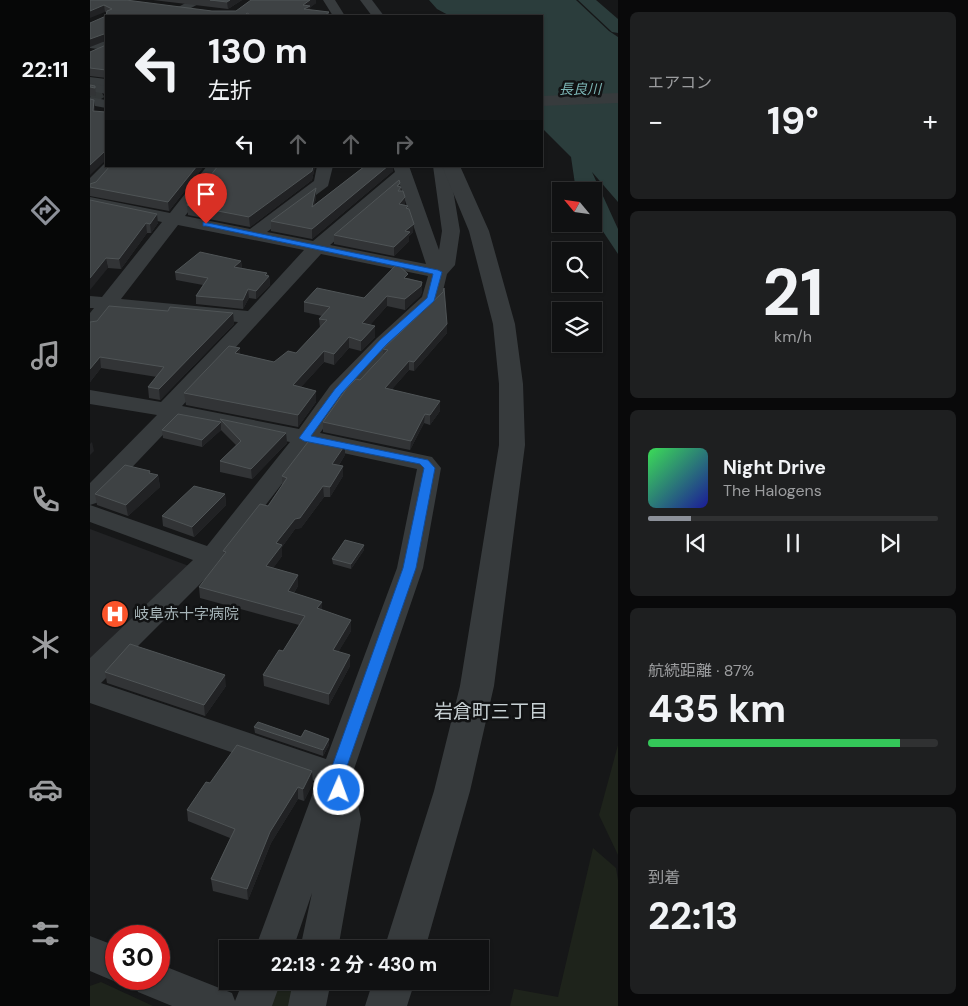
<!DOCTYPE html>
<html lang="ja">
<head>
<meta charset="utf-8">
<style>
  :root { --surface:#101112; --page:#1e1f20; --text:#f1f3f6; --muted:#9c9d9f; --line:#303132; --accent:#8c9099 }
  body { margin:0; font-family:"DM Sans","Noto Sans JP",sans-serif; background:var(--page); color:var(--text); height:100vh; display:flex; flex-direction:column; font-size:19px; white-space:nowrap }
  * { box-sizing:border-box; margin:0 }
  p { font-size:16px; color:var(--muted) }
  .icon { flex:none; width:28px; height:28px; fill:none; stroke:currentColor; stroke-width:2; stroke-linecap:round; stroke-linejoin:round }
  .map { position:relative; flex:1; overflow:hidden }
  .sheet { display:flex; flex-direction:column; gap:12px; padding:12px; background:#09090a; width:350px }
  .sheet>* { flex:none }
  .guide { position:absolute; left:15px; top:15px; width:438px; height:152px; border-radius:0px; box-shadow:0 1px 4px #0004,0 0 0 1px var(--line); background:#101112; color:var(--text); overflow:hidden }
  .needle { width:32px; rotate:299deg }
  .fabs { position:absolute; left:462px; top:182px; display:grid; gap:10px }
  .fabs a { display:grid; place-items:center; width:50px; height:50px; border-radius:0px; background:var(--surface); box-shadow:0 1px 4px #0004,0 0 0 1px var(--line); font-size:25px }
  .speed { position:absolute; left:15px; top:925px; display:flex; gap:10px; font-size:25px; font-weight:700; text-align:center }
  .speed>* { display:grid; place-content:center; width:65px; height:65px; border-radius:50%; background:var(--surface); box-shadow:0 1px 4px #0004,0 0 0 1px var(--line); line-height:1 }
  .speed .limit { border:8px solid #d22; background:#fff; color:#111 }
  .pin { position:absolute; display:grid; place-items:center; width:42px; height:42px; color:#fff; margin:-51px -21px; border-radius:50% 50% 50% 0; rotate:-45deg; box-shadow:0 0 5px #0007 }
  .pin .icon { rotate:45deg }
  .me { position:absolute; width:55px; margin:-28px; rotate:2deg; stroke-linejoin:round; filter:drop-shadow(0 0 4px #0008) }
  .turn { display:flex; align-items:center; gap:18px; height:105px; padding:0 20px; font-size:22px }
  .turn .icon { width:65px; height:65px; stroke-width:2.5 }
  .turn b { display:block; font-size:35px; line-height:42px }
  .lanes { display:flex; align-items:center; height:48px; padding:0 20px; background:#0003; justify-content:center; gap:25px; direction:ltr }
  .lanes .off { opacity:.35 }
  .big { font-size:38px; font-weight:700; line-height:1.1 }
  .sheet .card { flex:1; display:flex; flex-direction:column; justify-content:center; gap:8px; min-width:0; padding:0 18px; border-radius:8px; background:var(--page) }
  .sheet .dial { align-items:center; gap:0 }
  .dial b { font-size:65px; line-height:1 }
  .song { display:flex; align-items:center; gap:15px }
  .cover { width:60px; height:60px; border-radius:8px; background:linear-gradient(135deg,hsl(130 70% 55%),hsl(240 70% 35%)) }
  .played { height:5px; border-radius:2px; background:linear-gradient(90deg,var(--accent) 15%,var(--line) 15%) }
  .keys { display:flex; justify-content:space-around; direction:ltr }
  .heat { display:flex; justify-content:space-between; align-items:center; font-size:28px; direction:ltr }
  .charge { height:8px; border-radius:4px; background:linear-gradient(90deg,#34c759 87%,var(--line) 0) }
  .trip { position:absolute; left:129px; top:940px; width:270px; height:50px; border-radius:0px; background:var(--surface); box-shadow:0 1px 4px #0004,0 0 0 1px var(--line); font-weight:700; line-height:50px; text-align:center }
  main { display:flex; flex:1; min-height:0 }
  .dock { display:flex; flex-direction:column; width:90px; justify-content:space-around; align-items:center; background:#060707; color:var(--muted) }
  .dock .icon { width:35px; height:35px }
  .dock .current { color:var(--accent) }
  .dock b { font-size:22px; color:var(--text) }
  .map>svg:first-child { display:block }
</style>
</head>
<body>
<main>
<nav class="dock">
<b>22:11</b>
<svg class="icon current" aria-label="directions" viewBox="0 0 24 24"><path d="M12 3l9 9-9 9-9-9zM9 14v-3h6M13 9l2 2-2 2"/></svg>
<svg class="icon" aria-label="music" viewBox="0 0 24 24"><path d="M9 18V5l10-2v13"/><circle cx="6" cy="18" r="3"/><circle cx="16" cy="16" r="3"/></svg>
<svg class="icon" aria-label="phone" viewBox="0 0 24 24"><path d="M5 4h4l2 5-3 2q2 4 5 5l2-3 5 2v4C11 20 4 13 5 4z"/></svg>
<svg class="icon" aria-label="climate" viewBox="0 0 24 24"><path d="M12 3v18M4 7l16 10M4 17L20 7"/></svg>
<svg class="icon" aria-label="car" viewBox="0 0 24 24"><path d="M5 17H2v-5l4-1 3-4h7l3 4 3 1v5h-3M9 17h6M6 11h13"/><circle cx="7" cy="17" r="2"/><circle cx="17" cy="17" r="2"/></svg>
<svg class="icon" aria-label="filters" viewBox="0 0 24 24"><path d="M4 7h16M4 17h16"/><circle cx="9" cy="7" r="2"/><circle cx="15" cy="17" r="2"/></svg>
</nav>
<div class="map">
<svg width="528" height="1006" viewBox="0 0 528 1006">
  <rect width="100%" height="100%" fill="#161718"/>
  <path fill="#222325" d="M0,529L99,566L0,663Z"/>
  <path fill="#1e231b" d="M528,745V855L509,815Z
    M503,848L526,868L528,880V1006H420L424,989L468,997Z
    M189,981H205L201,1006H180Z
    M11,982L63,1006H0V986Z"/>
  <path fill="#2b3d3c" d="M339,0H486L519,31L528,37V202L502,172L528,229V254L504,218V191H486L481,157L451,127V16H360L347,9Z"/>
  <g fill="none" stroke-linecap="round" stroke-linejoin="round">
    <path fill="#2b3d3c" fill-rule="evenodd" d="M488,0H506L528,19V33L522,32Z"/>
    <path stroke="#333738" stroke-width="12" stroke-dasharray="12 6" stroke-linecap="butt" d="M1,98L16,89"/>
    <path fill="#373b3d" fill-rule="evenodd" d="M101,0H116L86,16H72Z
      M233,0H245L255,16H243Z
      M0,40L16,42V50L0,48Z
      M0,77L16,79V87L0,85Z
      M0,97L16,100V108L0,105Z
      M16,162V166H28L6,190L0,192V178Z
      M117,166H133L95,216L160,229L224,181L227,166H243L238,186L177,232L223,241L305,172L303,166H319L349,250L352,231L343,166H359L370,231L365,265L357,274L351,299L301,346L256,396L230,433L342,457L351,468L333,568L262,775L271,819L248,949H210L222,893L203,949H165L227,782L0,703V658L103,560L0,522V505L117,546L200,442L88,419L9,502L0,505V483L67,415L0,404V390L71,402L148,322L23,310L7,330L0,332V313L4,308H0V296L12,297L72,222L0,207V197L80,213ZM310,185L336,264L240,245ZM88,225L214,250L158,311L31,299ZM231,254L338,276L332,297L287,338L240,386L209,429L92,406ZM221,446L327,469L307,568L236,759L11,683L131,563Z
      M0,936L26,946V979H33L26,982L0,971Z
      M69,964L142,993L145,1001L153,981H191L182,1006H82L48,992L42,979H69Z
      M203,981H241L236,1006H198Z"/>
    <path fill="#373b3d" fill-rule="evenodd" d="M270,0H282L294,16H282Z
      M0,83L16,86V94L0,91Z
      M528,93V103L451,106V96Z
      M352,166H370L399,231L425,324L433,384L435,445L404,686L380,791L335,949H294L344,791L370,686L409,445V384L403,324L379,231Z
      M283,981H325L317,1006H275Z"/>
  </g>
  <path fill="#323436" d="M0,0L122,11H146L161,0H226V3L220,7V10L239,12V16H16V78L0,76V52L16,45V42L15,41L0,47L17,13Z
    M63,0H152L138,9Z
    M0,85L5,86L6,96L0,95Z
    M114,166L79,211L0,196V184Z
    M128,166H225L222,180L160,227L98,215L97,205Z
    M275,166H303V171L222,239L181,231V221L226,198L224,205Z
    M310,186L315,205L318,206V208L323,232L319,236V241L304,256L244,244V235Z
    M0,200L68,223L61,233H57L31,269L18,268Z
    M151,261L152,268L177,273L178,276H179L180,285L166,299L159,298L153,309L106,304V296L113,285L86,280L85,272Z
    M318,278L332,282V292L330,296L315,310L297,306L280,325L285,337L271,351L259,348L244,365L234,362L211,387L226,391V402L208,427L96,405L94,393L150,354L184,362L206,353L230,328L229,319L232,316L214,312V302L274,298Z
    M78,311L143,313L144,324L70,400L59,398L58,387L67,377L11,368L0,382V322Z
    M357,324V333L324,371L319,370L302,389L350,411L340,425L334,423L320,450L233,432V422L270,380L293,356V349Z
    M130,419L196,433L197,443L162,479L130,472V461L146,445L131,430Z
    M131,422V430L112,447L73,438L72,430Z
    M255,455L249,465L253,476L240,497H234L211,528L205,529L192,547V556L183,568L208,575V586L204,593L232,602V610L261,631L248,652L260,666L239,705L174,686L173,675L193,651L209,625L110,598L109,587L134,554L133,551L178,506L192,485V476Z
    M68,475L70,487L38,516L7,505L5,494Z
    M135,494L136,505L104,537L73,526L72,516Z
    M274,545V550L261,569L243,564L242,559Z
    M15,672L136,686L115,716L17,683Z
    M164,727L211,737L239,745L233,756L165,733Z
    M120,783H223L214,801L208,799L181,843L158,900L123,891L121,879L140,838L98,821L97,810Z"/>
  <path fill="#212224" d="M140,0H152L138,9L137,2Z
    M220,0H226V3L220,8V13L214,16L213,5Z
    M14,5L15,12L0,18V11Z
    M14,34L15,41L0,47V39Z
    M4,100L5,108L4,120L3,111Z
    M15,151L16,160L0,175V165Z
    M107,166H114L79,211L78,202Z
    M223,166H225L222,180L160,227L159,217Z
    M298,166H303V171L222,239V229Z
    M226,188V198L222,217V207Z
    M315,197V205L309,204Z
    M67,214L68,223L61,233L60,224Z
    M56,223L57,233L31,269L29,259Z
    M324,224L323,232L319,236V241L304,256V247L315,231Z
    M16,258L18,268L0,290V278Z
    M151,261L152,269L144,267Z
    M177,273L178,278L179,276L180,285L166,299V291L175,275Z
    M332,282V292L330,296L315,310V299Z
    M158,289L159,298L153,309V300Z
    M297,296V306L272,334V323Z
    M143,313L144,324L70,400L69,389Z
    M357,324V333L324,371V362Z
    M285,326V337L271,351V341Z
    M259,337V348L244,365V354Z
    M150,348V359L145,353Z
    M234,351V362L203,396V385Z
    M10,357L11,368L0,382V369Z
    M319,361V370L295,397V388Z
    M226,391V402L208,427V415Z
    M350,401V411L340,425V415Z
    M335,414L334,423L320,450L321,441Z
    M131,422V430L112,447V440Z
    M196,433L197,443L162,479L161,469Z
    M2,442L4,451L0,455V444Z
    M255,445V455L243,474L242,464Z
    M253,466V476L240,497V487Z
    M60,471L61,482L68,475L70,487L38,516L36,505Z
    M233,486L234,497L211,528L205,529L192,547V556L177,577L176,566L186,543L205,519Z
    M135,494L136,505L104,537L102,527Z
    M274,545V550L261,569V564Z
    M208,575V586L198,602V591Z
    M232,602V612L227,608Z
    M261,620V631L243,661V650Z
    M260,655V666L239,705V694Z
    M135,675L136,686L115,716L114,705Z
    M239,739V745L233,756V750Z
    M222,771L223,783L214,801L213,789Z
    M208,787V799L181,843L158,900L157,889L180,832Z"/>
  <path fill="#3e4244" stroke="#4f5456" d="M0,0H36L122,11H146L161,0H220L213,5L220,6L214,9L239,12L234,16H239H158L159,14L157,13L154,16H16V35L14,34L0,39V23L16,16L17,11L22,9L14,5L0,11Z
    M120,0H140L137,2Z
    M16,41V70L0,68V52L16,45Z
    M0,85L5,86V88L0,87Z
    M0,99L4,100L3,111L16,112V154L15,151L0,165Z
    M20,166H107L78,202L0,187V184L6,182Z
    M128,166H223L222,171L159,217L97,205Z
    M275,166H298L222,229L181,221L226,188L222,207Z
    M309,180L310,183L307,186L311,187L308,191H313L315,197L309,204L318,206L316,208L319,209L324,224L315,231L320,232L304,247L244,235Z
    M0,200L67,214L60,224L56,223L29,259L16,258L0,278Z
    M110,252L151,261L144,267L177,273L175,275L179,276L166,291L158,289L153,300L106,296L118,278L85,272Z
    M307,264L318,274L314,278L332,282L331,286L315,299L297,296L272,323L285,326L271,341L259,337L244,354L234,351L203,385L226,391L208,415L94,393L139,346L150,348L145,353L184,362L198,351L206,353L237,320L229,319L240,307L214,302L227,288L274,298Z
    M354,288L357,324L324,362L319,361L295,388L350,401L340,415L335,414L321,441L233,422L257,388L266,379L270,380L298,350L293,349L353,292Z
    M19,306L78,311L80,307L143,313L69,389L58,387L74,367L10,357L0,369V322L7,321Z
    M88,414L131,422L112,440L72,430Z
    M130,419L196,433L161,469L130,461L151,441Z
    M221,438L255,445L242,464L253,466L240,487L233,486L210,518L205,519L186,543L192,545L176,566L208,575L198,591L232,602L227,608L261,620L243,650L260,655L239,694L173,675L189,650L193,651L215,616L109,587L136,552L133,551L170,504L178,506L197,478L192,476Z
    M35,465L60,471L59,473L68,475L36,505L5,494Z
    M104,486L135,494L102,527L72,516Z
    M255,540L274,545L261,564L242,559Z
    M40,644L135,675L114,705L15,672Z
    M168,722L211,737L215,730L239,739L233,750L164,727Z
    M147,745L222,771L213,789L208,787L180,832L157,889L121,879L145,829L97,810L116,782L120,783Z"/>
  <path fill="#1a73e8" stroke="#114b97" d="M113,222L348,270L352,272L344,301L297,344L252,393L221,436L338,460L345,468L326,568L254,775L256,790L254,794L249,796L243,794L239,775L313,568L334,468L330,464L214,441L209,438L245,389L290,340L337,298L343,274L116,226H113Z"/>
  <defs>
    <g id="hospital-disc" transform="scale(1.4375)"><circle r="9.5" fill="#fb542a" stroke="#111213"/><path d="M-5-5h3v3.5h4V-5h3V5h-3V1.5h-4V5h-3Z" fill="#fff"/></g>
  </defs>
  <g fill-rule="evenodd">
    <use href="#hospital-disc" x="25" y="614"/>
  </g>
  <g text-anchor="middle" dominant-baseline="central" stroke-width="5" stroke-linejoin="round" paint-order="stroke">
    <g font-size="14" font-style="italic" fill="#7cb5b5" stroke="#111213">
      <text x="490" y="89">長良川</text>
    </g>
    <g font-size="15" fill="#a7b5b9" stroke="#111213" text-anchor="start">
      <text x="44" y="614">岐阜赤十字病院</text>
    </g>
    <g font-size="19" fill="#c8d1d4" stroke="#111213">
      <text x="401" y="711">岩倉町三丁目</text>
    </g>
  </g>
</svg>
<div class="fabs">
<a><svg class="needle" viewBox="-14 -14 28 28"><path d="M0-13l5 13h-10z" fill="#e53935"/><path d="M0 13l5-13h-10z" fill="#9c9d9f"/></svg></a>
<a><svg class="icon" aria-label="search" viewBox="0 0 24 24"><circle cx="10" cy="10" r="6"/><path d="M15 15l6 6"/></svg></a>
<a><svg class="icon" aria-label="layers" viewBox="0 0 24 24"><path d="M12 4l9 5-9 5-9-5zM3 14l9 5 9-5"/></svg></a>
</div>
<div class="speed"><div class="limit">30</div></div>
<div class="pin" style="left:116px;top:224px;background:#d93025"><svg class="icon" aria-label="arrive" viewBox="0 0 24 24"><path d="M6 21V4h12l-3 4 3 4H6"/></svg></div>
<svg class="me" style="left:249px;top:790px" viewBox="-20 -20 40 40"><circle r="17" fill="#1a73e8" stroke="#fff" stroke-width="3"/><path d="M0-11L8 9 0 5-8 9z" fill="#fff"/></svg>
<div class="trip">22:13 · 2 分 · 430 m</div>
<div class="guide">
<div class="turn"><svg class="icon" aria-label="left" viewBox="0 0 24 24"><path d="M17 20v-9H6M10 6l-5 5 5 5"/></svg><div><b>130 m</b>左折</div></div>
<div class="lanes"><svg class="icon" aria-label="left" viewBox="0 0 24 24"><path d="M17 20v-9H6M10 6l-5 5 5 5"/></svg><svg class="icon off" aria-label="ahead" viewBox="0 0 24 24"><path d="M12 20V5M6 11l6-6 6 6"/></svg><svg class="icon off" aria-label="ahead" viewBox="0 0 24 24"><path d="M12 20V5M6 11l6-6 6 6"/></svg><svg class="icon off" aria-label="right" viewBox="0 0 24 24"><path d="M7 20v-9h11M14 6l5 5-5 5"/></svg></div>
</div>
</div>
<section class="sheet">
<div class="card"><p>エアコン</p>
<div class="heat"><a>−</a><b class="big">19°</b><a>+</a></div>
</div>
<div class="card dial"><b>21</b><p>km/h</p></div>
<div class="card">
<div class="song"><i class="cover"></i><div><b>Night Drive</b><p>The Halogens</p></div></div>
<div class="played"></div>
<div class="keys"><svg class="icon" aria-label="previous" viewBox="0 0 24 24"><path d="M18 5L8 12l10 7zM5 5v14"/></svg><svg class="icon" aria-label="pause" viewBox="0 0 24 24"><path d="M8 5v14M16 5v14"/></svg><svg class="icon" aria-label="next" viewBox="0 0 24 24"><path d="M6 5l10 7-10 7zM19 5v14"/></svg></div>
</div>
<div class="card"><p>航続距離 · 87%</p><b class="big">435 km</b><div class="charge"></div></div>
<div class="card"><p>到着</p><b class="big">22:13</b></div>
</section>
</main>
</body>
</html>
